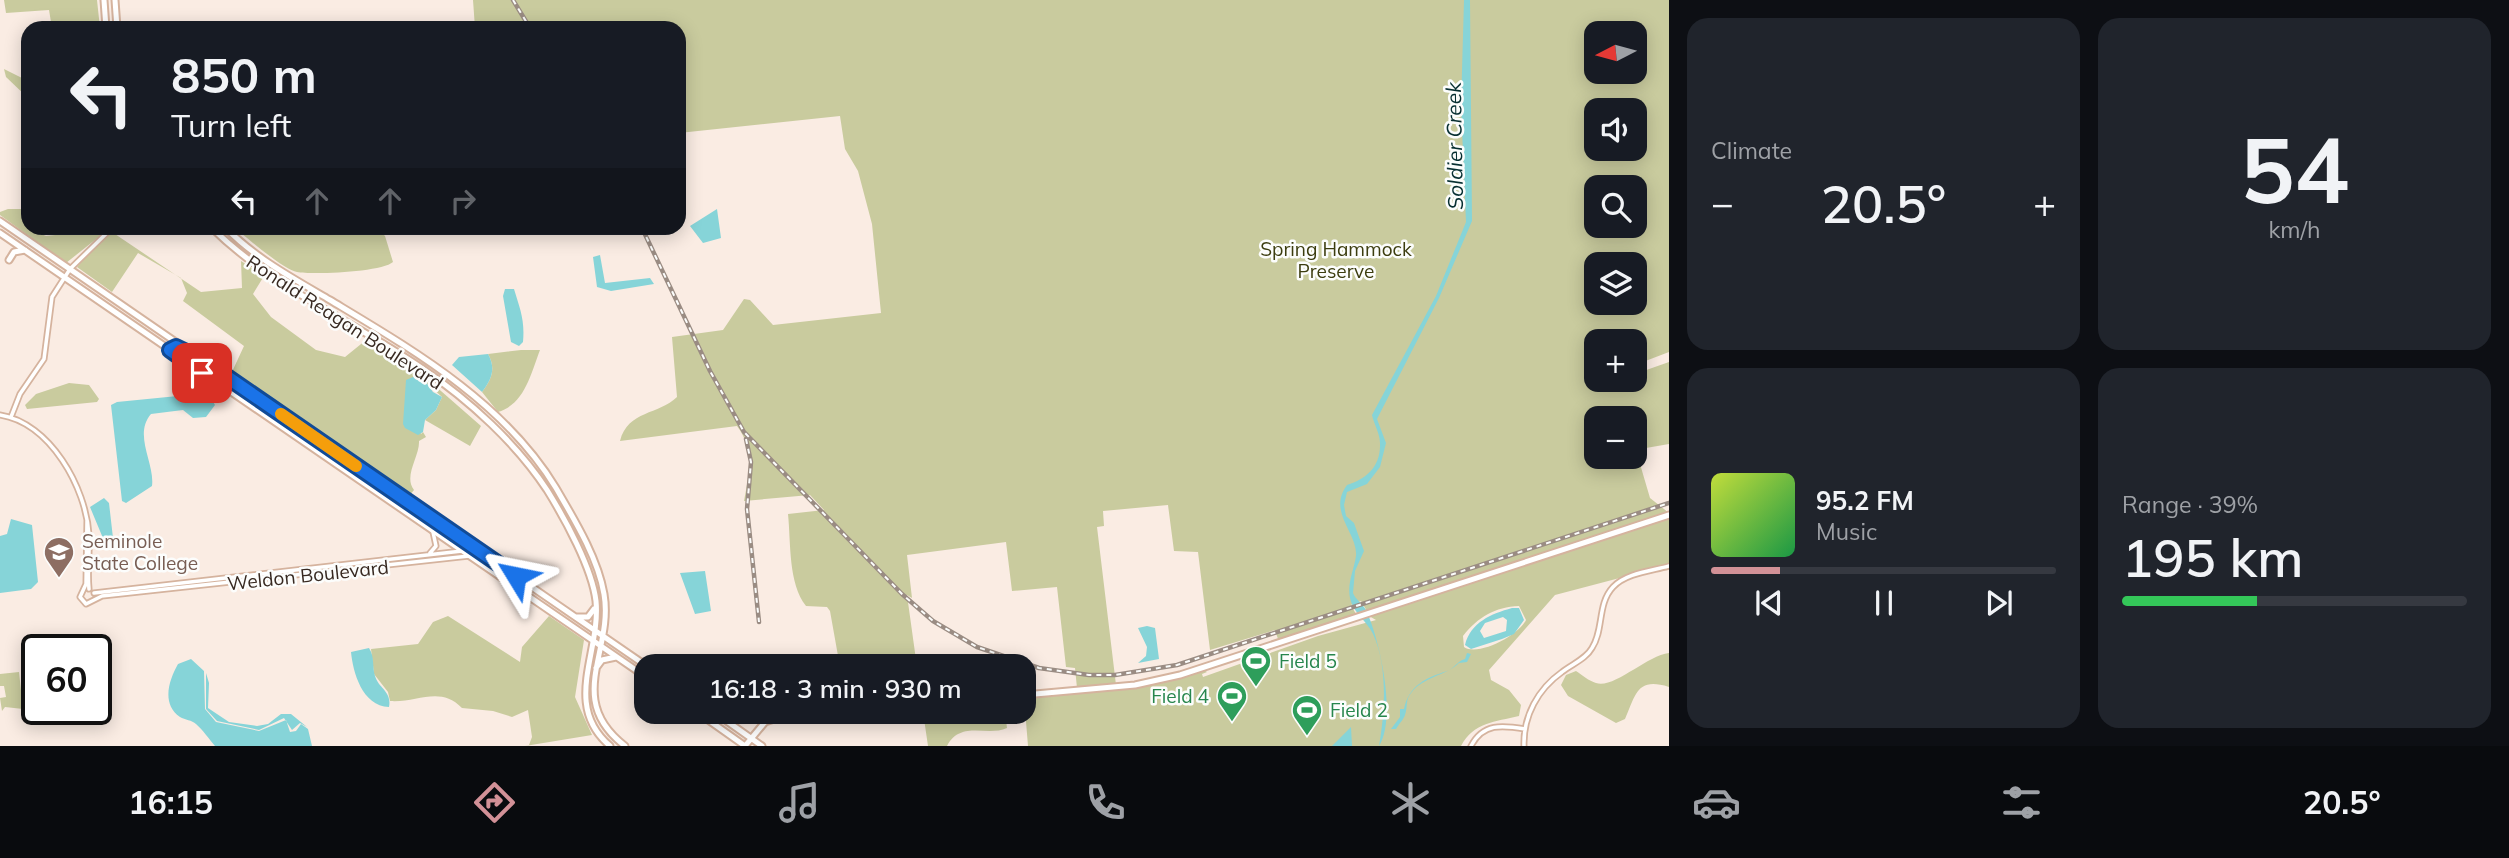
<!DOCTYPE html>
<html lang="en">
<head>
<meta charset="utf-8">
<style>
  :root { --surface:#171b24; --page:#20242c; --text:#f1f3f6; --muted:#9ea1a6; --line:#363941; --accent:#d29197 }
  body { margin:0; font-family:Mulish,sans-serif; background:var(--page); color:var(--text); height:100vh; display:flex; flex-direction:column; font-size:26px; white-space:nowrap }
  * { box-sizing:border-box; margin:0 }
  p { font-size:23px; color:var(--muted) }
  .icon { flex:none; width:38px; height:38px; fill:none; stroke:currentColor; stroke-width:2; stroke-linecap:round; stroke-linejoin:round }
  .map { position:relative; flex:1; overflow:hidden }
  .drawer { display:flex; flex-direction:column; gap:18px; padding:18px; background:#0d0f14; width:840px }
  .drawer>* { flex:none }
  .top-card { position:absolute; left:21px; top:21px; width:665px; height:214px; border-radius:21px; box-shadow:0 4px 18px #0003; background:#171b24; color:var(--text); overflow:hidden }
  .needle { width:46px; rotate:264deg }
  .buttons { position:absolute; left:1584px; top:21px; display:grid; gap:14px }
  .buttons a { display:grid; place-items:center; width:63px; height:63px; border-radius:14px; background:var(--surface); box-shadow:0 4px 18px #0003; font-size:35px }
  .speed { position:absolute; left:21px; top:634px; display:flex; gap:14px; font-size:35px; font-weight:700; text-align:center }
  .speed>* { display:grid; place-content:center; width:91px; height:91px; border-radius:50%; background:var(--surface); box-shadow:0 4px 18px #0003; line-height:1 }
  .speed .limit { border:4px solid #111; border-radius:10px; background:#fff; color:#111 }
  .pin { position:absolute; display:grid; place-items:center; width:60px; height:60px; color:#fff; margin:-30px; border-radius:14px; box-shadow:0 4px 10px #0006 }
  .me { position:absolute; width:77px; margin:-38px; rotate:305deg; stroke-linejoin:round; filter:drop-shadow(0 0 5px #0008) }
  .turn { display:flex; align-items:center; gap:24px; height:147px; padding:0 35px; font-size:32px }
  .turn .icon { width:91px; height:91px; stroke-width:2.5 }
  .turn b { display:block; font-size:49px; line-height:60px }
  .lanes { display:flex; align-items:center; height:66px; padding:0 35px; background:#0003; justify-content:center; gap:35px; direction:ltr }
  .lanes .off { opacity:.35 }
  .big { font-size:52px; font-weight:600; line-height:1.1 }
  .drawer .card { flex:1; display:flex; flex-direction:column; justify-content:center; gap:10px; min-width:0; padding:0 24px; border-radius:21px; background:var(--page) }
  .drawer .dial { align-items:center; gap:0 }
  .dial b { font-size:91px; line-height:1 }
  .song { display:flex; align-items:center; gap:21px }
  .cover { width:84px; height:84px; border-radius:10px; background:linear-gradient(135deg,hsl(70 70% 55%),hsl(140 70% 35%)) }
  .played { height:7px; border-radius:4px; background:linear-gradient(90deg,var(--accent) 20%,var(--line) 20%) }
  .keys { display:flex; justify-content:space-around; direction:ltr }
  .heat { display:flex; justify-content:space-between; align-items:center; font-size:38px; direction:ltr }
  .charge { height:10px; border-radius:5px; background:linear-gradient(90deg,#34c759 39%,var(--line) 0) }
  .drawer .tiles { flex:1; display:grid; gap:18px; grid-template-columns:repeat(2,1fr) }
  .trip { position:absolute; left:634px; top:654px; width:402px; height:70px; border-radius:21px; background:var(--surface); box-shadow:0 4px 18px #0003; font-weight:600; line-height:70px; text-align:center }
  .tab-bar { display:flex; height:112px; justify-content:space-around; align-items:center; background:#090b0e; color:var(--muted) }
  .tab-bar .icon { width:49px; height:49px }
  .tab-bar .current { color:var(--accent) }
  .tab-bar b { font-size:32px; color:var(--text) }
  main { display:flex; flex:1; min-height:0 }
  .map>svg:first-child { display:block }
</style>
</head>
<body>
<main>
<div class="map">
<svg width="1669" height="746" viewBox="0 0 1669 746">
  <rect width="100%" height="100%" fill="#faece3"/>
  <path fill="#c9cb9e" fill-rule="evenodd" d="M4,0H97L100,28H52L49,10L6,13Z
    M473,0H1669V352L1635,365L1634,341H1596V380H1602L1603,386L1620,380H1634L1635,374L1669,362V444L1646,448L1635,445L1634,418H1596V457H1634L1635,447L1650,498L1669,513L1368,613L1361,601L1351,605L1357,616L1279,642L1275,630L1210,650L1198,552L1174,551L1168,505L1103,511L1104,526L1097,527L1116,685L1077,688L1075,668L1066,667L1057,587L1012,591L1006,542L907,555L912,598L907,595L917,667H840L830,611L827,607L806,606C788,583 791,543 788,514L824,510L810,495L744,501C749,474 755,450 737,426L620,441C628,410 659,415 677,397L672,337L723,330L744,299L750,300L773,325L881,313L872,224L858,171L845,149L840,116L679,133V28H475ZM1596,33H1634V72H1596ZM1596,110H1634V149H1596ZM1596,187H1634V226H1596ZM1596,264H1634V303H1596Z
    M4,69L28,81V98L6,77Z
    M8,209H23L28,228L46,236L83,232L85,228H110L66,263L0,215V212Z
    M235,228H377L385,236L393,262C382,272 313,275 297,272C284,270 246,237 235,228Z
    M112,232L201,292L242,288L241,261L264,276L253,294L271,317L316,350L345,357L366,340L425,377L481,426L470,446L425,420L436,410L442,397L429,385L406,380L407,394L421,434L423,432L426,437L419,441C420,456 403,476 414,490L409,496L231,374L244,346L183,301L187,293L181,278L138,253L112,292L77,267L99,241Z
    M521,350H540C531,373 525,404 498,412L482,392C492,379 496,368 488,354Z
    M69,383L89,385L99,399L97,402L27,409L25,405L36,394Z
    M1669,517V565L1555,595L1489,670L1491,680L1509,690L1521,705L1519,716C1495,722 1474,722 1461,746H1028L1024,697L1135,687L1204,670L1207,672L1202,674L1203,677L1318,636L1376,620L1369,616ZM1519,606L1526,620C1519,635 1478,657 1464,647L1463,636C1478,617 1495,607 1519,606Z
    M448,616L520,662L522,647L549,616L584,640L575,697L592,735L525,746L529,745L532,737L528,710L512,717L493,711L462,708C440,685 417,703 390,701L388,692L374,674L371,649L418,644L433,622Z
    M1669,653V687C1637,677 1636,694 1625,719L1616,723L1568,696L1561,685L1566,675L1576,671C1582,675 1589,681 1596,683C1614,689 1646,656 1669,653Z
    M19,672L23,709L5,707L2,711L0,698L6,697L4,686H0V674Z
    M923,712H1005L1007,728C987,737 961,720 947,746H928Z"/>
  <path fill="#86d4d8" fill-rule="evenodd" d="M1464,0H1470L1472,221L1439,298L1377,419L1386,443L1380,467L1367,484L1347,492L1344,505L1346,516L1354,523L1364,551L1355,571L1353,593C1356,600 1362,603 1366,610C1380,640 1397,717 1379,746C1385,712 1388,666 1373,634C1367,621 1353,613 1350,598C1347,583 1354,570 1356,556C1358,533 1327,512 1347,485C1367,479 1381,466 1380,443C1380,434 1374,424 1372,415L1436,296L1466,222L1461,106Z
    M717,209L721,238L703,243L690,226Z
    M600,255L605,283L650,278L654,284L611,291L597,287L593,257Z
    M505,289H514C520,309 525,320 523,342L519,346L511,342L503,296Z
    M488,354C496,368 492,379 482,392L452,365L459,357Z
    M413,377L423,378L433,392L442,397L436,410L425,420L423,432L418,435L405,428L403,424L406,380Z
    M208,393L215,405L206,417L193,418L183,410L151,414C133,435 155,463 152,486L126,503L122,501L111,405L117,402Z
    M104,498L109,503L113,538L105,543L90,507Z
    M11,519L32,525L38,582L31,589L0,593V536L7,534Z
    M705,571L711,611L695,614L680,573Z
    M1512,608H1519L1524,620L1514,634L1502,639L1471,649L1465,645C1471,622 1491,614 1512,608ZM1503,617L1507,620L1506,631L1484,638L1480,631L1485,623Z
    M1147,626L1155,628L1159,659L1138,663L1146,656L1147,647L1138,628Z
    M369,648C375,657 372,667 375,676C379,689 392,691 389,707C362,706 353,672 351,652Z
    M1467,653L1471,654L1467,662L1459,663C1446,676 1424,676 1411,693C1405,700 1408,707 1405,715C1404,719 1398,725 1396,729H1391L1400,717V709H1404C1409,685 1426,678 1447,671C1454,669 1457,661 1465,659Z
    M191,659L204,671L205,709L216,722L259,731L286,720L290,732L296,731L301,724L308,729L312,746H215C209,739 203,730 196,724C192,720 185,720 180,717C161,704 169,680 178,664Z
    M206,673L209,683L208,708L229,722L257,726L268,724L281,714H291L307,727L300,723L292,730L284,718L259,730L217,721L206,709Z
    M1351,727L1352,746H1332Z"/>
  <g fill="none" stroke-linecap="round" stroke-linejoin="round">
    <g stroke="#d5b39e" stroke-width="7">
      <path id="minor" d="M0,415C50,423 86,487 89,535C90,553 87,571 89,589
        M11,417L20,394L44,359L52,297L70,269L112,228
        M87,520L86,584L80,597L86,604L102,596L469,556L476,548
        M430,553L436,546L433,532
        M94,593L462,551L468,543
        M1471,746C1483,723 1502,725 1525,729
        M1524,746C1523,716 1538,689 1562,672C1572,664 1586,659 1592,648C1604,630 1597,604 1613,587C1626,573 1651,571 1669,566"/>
    </g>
    <g stroke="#d5b39e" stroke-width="9">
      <path id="major" d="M104,0L106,28
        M115,0L117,28
        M0,221L648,667
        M212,228C273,288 353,321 423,369C469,400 517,444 547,490C565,519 592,568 596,601C601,652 562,705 610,746
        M226,228C255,258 294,279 330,300C413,350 504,402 556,488C574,519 598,558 604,594C614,651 564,699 625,746
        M0,233L646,677
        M9,260L14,252L25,250
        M277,421L295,431L302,429
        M576,617H588L594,609
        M596,668L602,660L616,657
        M1024,695L1135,685L1180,675L1669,515
        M697,712L745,746
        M714,712L762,746
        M745,746L765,722L796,712"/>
    </g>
    <use href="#minor" stroke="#fff" stroke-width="3.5"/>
    <use href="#major" stroke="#fff" stroke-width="5"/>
    <g stroke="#9a8c83" stroke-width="4.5">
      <path id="rail" d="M513,0L530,28
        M642,228L710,371L744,432L902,594L933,621L977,647L1039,668L1089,675H1115L1177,665L1669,503
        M746,439L751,462L747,509L759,622"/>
    </g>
    <use href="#rail" stroke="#fcfdfc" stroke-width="2" stroke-dasharray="5" stroke-linecap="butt"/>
  </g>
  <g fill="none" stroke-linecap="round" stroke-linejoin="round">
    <g stroke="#114b97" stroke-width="18">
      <path id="route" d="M202,373L170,350L176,347L201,359L516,576"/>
    </g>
    <use href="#route" stroke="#1a73e8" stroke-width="12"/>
    <path stroke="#f59e0b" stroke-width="12" d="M281,414L356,466"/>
  </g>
  <defs>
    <g id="university-pin" transform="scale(1.575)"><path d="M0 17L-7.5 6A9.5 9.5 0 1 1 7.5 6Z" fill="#8d6e63" stroke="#fcfdfc"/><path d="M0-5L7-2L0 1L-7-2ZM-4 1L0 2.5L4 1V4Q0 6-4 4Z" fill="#fff"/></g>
    <g id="stadium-pin" transform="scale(1.575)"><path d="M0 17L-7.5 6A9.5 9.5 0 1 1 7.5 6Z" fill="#2e9e5b" stroke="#fcfdfc"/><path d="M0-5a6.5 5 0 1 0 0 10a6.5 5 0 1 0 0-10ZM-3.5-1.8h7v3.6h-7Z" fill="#fff"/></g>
  </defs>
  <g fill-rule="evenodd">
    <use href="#university-pin" x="59" y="552"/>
    <use href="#stadium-pin" x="1256" y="661"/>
    <use href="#stadium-pin" x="1232" y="696"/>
    <use href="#stadium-pin" x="1307" y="710"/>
  </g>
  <g text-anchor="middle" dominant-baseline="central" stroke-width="5" stroke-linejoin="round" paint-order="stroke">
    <g font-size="19" fill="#3c3d0f" stroke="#fcfdfc">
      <text x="1336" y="249">Spring Hammock<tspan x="1336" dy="22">Preserve</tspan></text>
    </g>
    <g font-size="19" fill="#372921" stroke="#fcfdfc">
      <text transform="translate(345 322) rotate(33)">Ronald Reagan Boulevard</text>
      <text transform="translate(308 575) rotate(-6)">Weldon Boulevard</text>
    </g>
    <g font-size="19" fill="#785e54" stroke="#fcfdfc" text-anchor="start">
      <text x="82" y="541">Seminole<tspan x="82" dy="22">State College</tspan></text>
    </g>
    <g font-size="19" fill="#27864d" stroke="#fcfdfc" text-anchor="start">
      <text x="1279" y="661">Field 5</text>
      <text x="1209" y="696" text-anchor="end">Field 4</text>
      <text x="1330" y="710">Field 2</text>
    </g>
    <g font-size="21" font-style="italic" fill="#072f31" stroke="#fcfdfc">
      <text transform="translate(1454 146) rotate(-91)">Soldier Creek</text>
    </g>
  </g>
</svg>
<div class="buttons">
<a><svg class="needle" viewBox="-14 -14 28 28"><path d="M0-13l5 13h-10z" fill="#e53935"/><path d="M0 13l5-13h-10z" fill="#9ea1a6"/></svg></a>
<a><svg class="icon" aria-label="sound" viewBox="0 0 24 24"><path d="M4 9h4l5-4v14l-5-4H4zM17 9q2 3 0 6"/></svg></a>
<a><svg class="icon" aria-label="search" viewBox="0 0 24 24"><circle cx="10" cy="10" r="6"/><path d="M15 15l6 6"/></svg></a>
<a><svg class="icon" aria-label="layers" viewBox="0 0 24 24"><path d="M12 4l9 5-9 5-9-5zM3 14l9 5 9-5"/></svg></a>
<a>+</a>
<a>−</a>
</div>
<div class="speed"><div class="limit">60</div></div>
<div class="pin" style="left:202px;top:373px;background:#d93025"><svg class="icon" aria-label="arrive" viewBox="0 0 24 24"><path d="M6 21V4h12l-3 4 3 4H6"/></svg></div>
<svg class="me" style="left:516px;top:576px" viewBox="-20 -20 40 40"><path d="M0-17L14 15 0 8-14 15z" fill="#1a73e8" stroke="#fff" stroke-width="4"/></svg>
<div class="trip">16:18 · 3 min · 930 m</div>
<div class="top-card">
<div class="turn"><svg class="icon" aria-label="left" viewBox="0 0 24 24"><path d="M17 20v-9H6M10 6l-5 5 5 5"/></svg><div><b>850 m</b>Turn left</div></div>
<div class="lanes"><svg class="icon" aria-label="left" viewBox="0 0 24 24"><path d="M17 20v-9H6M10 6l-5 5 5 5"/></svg><svg class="icon off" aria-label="ahead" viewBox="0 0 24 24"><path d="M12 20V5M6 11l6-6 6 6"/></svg><svg class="icon off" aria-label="ahead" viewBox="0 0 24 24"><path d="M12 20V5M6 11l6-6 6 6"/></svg><svg class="icon off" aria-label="right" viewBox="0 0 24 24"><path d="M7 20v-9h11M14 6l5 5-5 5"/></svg></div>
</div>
</div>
<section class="drawer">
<div class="tiles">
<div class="card"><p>Climate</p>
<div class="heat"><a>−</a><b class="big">20.5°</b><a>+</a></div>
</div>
<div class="card dial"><b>54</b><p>km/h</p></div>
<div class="card">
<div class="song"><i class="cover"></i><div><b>95.2 FM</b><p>Music</p></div></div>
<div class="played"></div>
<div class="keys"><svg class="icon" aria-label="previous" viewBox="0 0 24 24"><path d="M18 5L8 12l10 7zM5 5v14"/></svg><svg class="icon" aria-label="pause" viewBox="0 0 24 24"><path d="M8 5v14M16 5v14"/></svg><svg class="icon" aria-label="next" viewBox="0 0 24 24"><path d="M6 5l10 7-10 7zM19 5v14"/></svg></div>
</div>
<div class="card"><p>Range · 39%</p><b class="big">195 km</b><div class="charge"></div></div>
</div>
</section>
</main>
<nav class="tab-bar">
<b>16:15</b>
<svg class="icon current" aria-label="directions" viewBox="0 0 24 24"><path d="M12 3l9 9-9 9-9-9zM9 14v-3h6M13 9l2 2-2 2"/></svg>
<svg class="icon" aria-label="music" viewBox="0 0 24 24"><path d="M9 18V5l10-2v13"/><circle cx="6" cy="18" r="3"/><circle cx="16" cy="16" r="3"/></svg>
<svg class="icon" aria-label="phone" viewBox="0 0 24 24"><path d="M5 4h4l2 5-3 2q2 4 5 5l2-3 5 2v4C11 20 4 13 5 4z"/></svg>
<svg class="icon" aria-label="climate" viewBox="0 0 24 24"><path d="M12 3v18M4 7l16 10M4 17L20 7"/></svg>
<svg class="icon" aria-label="car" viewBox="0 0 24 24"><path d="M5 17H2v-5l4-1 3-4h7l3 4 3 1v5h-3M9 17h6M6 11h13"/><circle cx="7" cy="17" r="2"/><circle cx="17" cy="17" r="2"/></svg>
<svg class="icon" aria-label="filters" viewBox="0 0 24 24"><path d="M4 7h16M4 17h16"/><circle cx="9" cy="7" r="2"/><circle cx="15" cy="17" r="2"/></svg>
<b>20.5°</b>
</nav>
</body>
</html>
